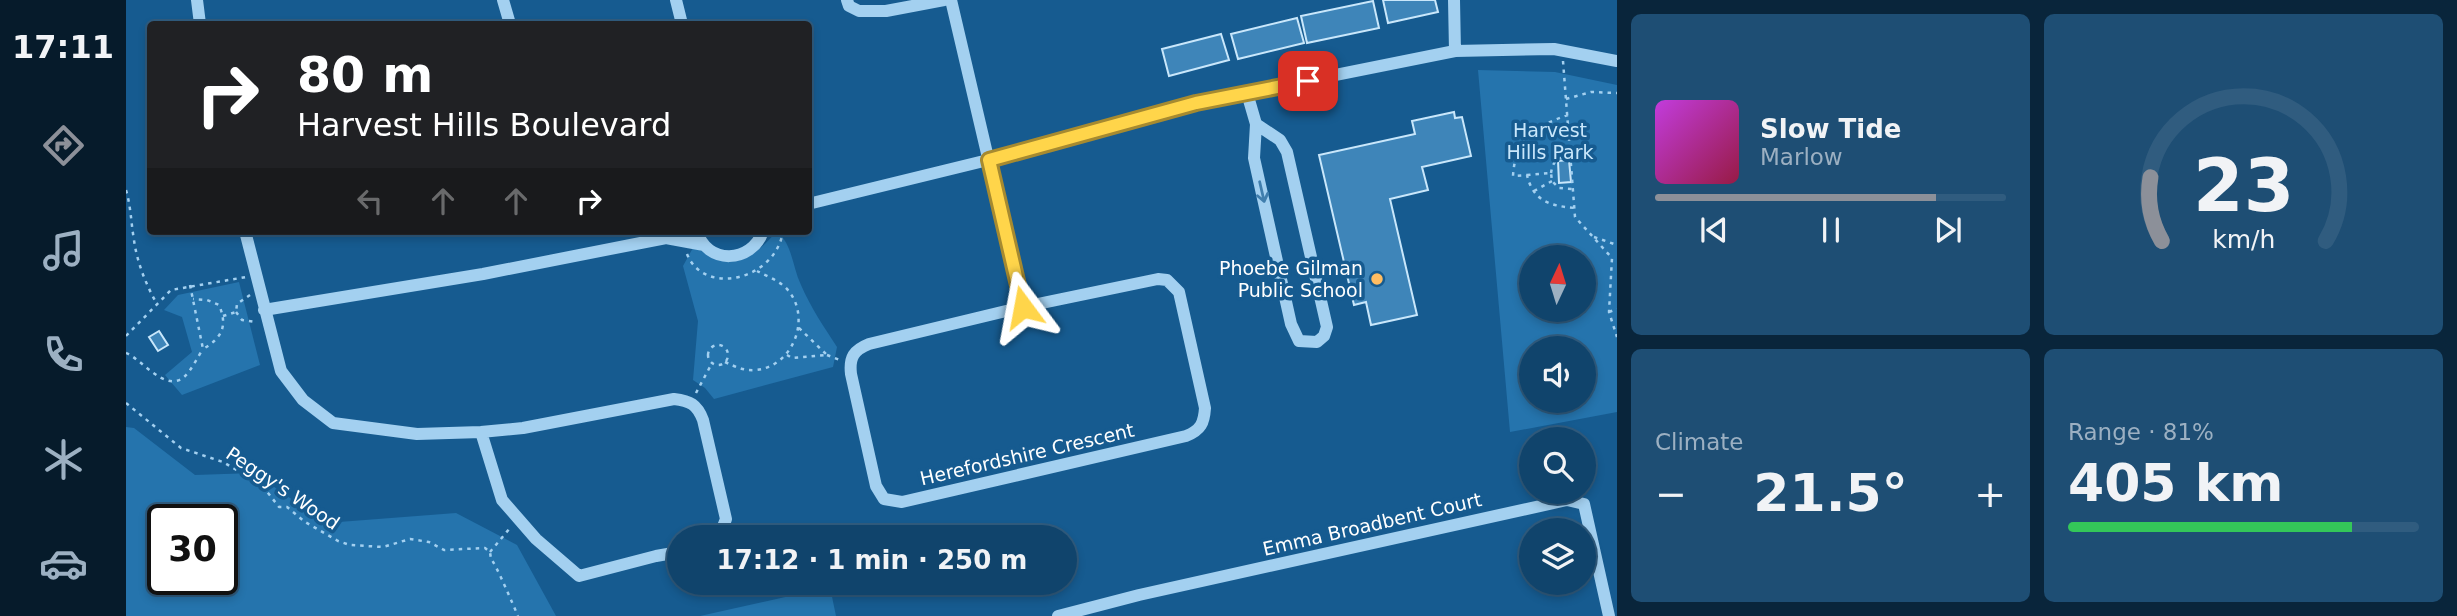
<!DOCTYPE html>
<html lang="en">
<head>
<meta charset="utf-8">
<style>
  :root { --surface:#10446c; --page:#1e4e74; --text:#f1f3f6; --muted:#9cb0c2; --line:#305c7f; --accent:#8c9099 }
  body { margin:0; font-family:"DejaVu Sans",sans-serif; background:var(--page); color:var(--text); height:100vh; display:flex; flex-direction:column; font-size:26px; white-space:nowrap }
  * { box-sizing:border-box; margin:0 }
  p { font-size:23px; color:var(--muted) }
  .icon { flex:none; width:38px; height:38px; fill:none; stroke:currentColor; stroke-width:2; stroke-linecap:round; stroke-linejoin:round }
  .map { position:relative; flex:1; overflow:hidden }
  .side { display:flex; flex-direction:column; gap:14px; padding:14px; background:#09253b; width:840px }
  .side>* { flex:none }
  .top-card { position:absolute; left:21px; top:21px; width:665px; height:214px; border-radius:7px; box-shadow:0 4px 10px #0003,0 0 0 2px var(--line); background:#202124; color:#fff; overflow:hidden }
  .needle { width:46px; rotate:4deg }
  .controls { position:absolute; left:1393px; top:245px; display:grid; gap:14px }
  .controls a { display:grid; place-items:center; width:77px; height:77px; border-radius:50%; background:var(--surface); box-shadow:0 4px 10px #0003,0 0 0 2px var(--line); font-size:35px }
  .speed { position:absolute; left:21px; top:504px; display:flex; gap:14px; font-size:35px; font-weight:700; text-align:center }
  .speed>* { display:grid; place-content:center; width:91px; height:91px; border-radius:50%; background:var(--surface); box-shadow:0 4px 10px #0003,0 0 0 2px var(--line); line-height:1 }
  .speed .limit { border:4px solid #111; border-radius:10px; background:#fff; color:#111 }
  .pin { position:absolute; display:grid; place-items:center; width:60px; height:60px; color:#fff; margin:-30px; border-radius:14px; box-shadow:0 4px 10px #0006 }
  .me { position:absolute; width:77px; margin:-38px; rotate:347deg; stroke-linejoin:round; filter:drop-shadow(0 0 5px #0008) }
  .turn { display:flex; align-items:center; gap:24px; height:147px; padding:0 35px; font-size:32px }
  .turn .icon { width:91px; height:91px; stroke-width:2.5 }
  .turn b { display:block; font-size:49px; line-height:60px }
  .lanes { display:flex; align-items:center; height:66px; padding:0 35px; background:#0003; justify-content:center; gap:35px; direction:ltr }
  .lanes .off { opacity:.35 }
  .big { font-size:52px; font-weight:800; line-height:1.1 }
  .side .card { flex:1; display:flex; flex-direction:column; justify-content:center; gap:10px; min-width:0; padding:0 24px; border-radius:10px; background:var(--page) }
  .side .dial { align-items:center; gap:0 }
  .dial svg { height:182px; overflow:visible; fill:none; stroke:var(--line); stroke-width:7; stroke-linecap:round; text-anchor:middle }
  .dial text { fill:var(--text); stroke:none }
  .song { display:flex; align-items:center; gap:21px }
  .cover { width:84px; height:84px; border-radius:10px; background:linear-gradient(135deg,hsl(290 70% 55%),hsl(340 70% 35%)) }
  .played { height:7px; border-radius:4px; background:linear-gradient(90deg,var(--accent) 80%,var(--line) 80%) }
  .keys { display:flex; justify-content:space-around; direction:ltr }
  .heat { display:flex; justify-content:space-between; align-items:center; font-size:38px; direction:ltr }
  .charge { height:10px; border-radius:5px; background:linear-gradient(90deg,#34c759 81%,var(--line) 0) }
  .side .tiles { flex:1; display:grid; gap:14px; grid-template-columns:repeat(2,1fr) }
  .trip { position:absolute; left:541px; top:525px; width:410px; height:70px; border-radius:35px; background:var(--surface); box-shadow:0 4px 10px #0003,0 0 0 2px var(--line); font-weight:800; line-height:70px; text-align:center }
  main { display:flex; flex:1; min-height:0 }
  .tabs { display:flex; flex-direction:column; width:126px; justify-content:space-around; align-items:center; background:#061b2b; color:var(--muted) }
  .tabs .icon { width:49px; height:49px }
  .tabs .active { color:var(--accent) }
  .tabs b { font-size:32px; color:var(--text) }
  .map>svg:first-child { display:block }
</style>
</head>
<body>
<main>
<nav class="tabs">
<b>17:11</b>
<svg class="icon active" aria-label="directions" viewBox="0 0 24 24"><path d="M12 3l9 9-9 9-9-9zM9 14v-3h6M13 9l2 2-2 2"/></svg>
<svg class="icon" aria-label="music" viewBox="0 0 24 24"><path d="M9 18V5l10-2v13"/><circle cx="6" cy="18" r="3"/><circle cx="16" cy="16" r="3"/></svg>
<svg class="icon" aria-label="phone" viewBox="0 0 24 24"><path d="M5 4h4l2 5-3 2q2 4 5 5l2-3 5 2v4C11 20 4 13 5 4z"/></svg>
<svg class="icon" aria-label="climate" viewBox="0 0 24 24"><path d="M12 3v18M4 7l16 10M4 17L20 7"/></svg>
<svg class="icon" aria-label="car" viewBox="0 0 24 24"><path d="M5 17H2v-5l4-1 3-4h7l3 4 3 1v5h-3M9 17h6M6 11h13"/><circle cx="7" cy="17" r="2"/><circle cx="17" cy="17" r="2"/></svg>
</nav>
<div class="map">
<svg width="1491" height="616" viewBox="0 0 1491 616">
  <rect width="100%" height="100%" fill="#165b90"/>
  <path fill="#2574ad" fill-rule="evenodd" d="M1352,70L1429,72L1491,85V412L1384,432ZM1405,257H1458V310H1405ZM1405,348H1458V401H1405Z
    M651,231C667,246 666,266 675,285C685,308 698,327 711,347L707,367L588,399L579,388L567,380L572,321L557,266L568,246C605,272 622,264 651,231Z
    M113,282L134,365L56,395L39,375L66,352L56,317L38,310L52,295Z
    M0,427L8,428L69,475L128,473L200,523L330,513L391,545L430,616H0ZM37,520H96V579H37Z
    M704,587L710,616H574Z"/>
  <path fill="#3e85b9" stroke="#c9e7fb" stroke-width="2" d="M1257,0H1309L1312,12L1262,23Z
    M1247,1L1253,28L1181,43L1175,16Z
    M1171,18L1178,43L1112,59L1105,34Z
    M1095,34L1103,60L1043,76L1036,49Z
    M1328,112L1329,118L1336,117L1345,156L1296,167L1302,190L1264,199L1291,315L1245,325L1240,302L1228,305L1193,155L1289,134L1286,121Z
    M1443,160L1445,182L1433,183L1432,161Z
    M33,331L42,345L32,351L23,337Z"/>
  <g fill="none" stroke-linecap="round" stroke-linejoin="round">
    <path stroke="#a3d0f0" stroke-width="2.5" stroke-dasharray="3.5 5" stroke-linecap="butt" d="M1437,61L1449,217L1486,258L1483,312L1491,337
      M1440,99L1465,92L1491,93
      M1442,115C1410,126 1389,139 1387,176L1401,175C1407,201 1424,206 1449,208
      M1425,173C1427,160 1432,158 1443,156
      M1401,175L1425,173L1426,181L1433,188L1446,189
      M0,190C5,207 5,223 8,240C11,262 20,285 31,304
      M1408,191L1426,181
      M1468,237L1491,245
      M561,254C578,297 650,280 657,231
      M64,285L77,349C96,338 102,326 93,305L81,300L67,299
      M110,312L116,320L131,322
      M1483,312L1491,309
      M97,316L110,312L111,304L124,295
      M0,336L45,290L120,277
      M582 355a10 10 0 1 1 20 0a10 10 0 1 1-20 0Z
      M0,353C16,359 39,393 58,377C65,371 71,358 77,349
      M661,355L666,358L701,355L672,327
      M701,355L714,360
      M599,362C610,367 618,371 630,370C669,366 687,314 659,287C650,279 640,276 631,271
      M570,393L585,365
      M0,403L55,448L97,462L126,479L139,489L153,507H161L179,522L212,541L224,545L257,547L284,539L303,542L318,550L359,548L364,552L365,559C370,564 388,607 392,616
      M364,552L384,528"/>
    <path stroke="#a3d0f0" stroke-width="12" d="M71,0L74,24
      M377,0L384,24
      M550,0L556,24
      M721,0L723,6L733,11H760L818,0
      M825,0L897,307L743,344C728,350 723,357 725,374L750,486L758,499L776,502L1060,436C1075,430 1078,423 1079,408L1053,292L1041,280L1032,279L897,307
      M1328,0L1329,51
      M1121,93L1130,124L1128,158L1165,324L1173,341L1191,342L1198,336L1201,327L1161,152L1154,140L1130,124
      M682,204L862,160L1070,103L1329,51L1428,49L1491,61
      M119,231L155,371L177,400L207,423L291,434L355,432L397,428L548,399C564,401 571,404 577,420L600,519L593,537
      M571,231C580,265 626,264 637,231
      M138,310L357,274L540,238L578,245
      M355,432L376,500L410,539L453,576L530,556L553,552
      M932,616L1013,595L1441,500L1458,504L1483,616"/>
  </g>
  <defs><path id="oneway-shaft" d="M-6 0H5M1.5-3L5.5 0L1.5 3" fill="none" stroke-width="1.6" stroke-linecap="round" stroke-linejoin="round" transform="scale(1.75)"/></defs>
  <use stroke="#407ead" href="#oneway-shaft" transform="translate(1136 192) rotate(77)"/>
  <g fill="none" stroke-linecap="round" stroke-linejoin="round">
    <g stroke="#a68a30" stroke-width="18">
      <path id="route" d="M897,307L863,160L1070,103L1182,81"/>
    </g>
    <use href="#route" stroke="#ffd54a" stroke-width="12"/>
  </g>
  <circle fill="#ffbd62" stroke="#165b90" stroke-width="2.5" cx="1251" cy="279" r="7"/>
  <g text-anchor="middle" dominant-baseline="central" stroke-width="7" stroke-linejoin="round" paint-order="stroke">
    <g font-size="19" fill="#c9e7fb" stroke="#165b90">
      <text x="1424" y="130">Harvest<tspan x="1424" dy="22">Hills Park</tspan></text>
    </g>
    <g font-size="19" fill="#fff" stroke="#165b90" text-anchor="end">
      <text x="1237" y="268">Phoebe Gilman<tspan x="1237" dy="22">Public School</tspan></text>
    </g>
    <g font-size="19" fill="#fff" stroke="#165b90">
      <text transform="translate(901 454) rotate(-13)">Herefordshire Crescent</text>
      <text transform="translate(157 488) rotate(34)">Peggy's Wood</text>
      <text transform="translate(1246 524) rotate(-13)">Emma Broadbent Court</text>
    </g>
  </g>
</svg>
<div class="controls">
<a><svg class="needle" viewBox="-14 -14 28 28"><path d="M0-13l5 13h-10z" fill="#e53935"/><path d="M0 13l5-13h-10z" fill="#9cb0c2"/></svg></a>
<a><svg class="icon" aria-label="sound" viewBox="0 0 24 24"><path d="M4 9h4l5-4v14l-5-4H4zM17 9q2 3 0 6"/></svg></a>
<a><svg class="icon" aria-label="search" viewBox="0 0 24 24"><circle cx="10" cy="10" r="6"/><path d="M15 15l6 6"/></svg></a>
<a><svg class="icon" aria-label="layers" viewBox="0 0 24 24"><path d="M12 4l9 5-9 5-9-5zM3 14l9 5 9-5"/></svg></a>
</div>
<div class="speed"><div class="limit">30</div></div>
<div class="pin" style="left:1182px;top:81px;background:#d93025"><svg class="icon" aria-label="arrive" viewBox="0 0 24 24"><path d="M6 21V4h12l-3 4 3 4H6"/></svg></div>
<svg class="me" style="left:897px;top:307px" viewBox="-20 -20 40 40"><path d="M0-17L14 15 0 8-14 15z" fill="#ffd54a" stroke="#fff" stroke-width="4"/></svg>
<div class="trip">17:12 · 1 min · 250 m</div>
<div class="top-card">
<div class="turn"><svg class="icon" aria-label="right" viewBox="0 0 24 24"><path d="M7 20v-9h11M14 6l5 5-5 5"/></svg><div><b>80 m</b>Harvest Hills Boulevard</div></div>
<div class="lanes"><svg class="icon off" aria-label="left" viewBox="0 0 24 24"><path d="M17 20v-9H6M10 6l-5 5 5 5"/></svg><svg class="icon off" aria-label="ahead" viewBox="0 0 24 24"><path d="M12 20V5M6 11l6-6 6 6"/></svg><svg class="icon off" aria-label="ahead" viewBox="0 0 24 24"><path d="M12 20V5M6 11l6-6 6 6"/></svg><svg class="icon" aria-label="right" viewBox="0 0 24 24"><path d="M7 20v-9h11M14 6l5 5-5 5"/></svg></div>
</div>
</div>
<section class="side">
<div class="tiles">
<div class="card">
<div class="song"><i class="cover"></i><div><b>Slow Tide</b><p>Marlow</p></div></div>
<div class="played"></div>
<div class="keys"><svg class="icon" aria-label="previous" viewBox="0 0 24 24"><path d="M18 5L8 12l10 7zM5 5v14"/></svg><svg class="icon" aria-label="pause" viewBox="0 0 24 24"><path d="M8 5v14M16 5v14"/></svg><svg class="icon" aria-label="next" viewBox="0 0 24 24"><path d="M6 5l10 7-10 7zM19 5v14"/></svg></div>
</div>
<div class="card dial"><svg viewBox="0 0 100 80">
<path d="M14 69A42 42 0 1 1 86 69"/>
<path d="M14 69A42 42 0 0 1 9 41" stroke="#8c9099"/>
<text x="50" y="56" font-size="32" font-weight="700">23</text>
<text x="50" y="72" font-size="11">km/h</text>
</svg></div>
<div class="card"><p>Climate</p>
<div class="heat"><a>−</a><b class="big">21.5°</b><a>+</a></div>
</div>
<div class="card"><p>Range · 81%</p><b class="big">405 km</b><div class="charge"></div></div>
</div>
</section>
</main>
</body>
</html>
